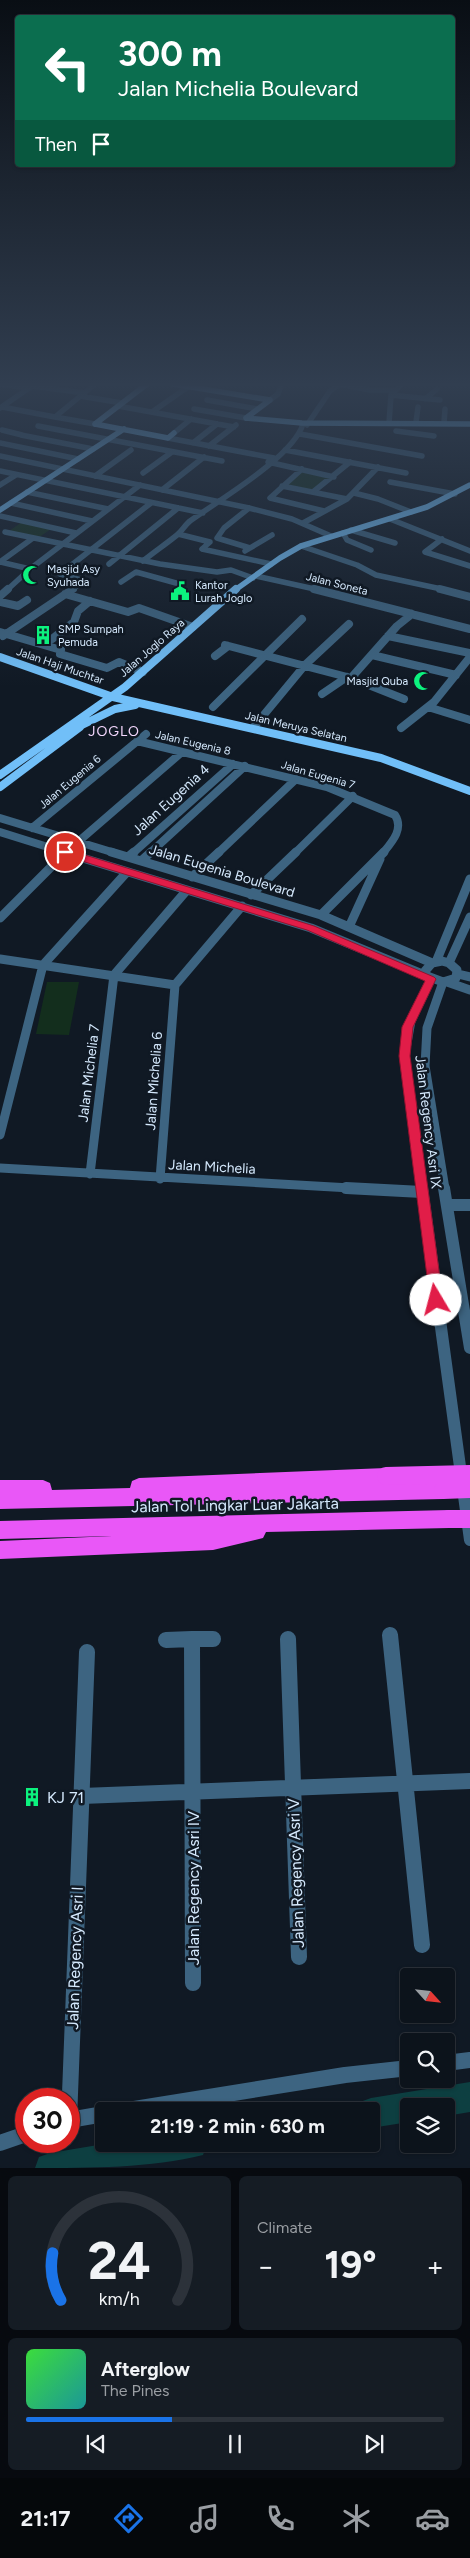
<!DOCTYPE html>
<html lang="en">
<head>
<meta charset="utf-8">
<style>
  :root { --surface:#0c131b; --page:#151c24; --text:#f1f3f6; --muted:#9a9ea3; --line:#2c323a; --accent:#1a73e8 }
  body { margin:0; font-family:Figtree,sans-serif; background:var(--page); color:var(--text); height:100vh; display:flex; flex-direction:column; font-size:19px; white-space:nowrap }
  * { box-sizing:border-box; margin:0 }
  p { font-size:16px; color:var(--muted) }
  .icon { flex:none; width:28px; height:28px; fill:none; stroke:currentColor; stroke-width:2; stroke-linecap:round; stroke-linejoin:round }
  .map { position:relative; height:2168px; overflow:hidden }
  .panel { display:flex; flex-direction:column; gap:8px; padding:8px; background:#070a0f; flex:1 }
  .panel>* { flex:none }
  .guide { position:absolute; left:15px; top:15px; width:440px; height:152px; border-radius:5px; box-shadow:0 1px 4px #0004,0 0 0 1px var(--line); background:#0b6e4f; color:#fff; overflow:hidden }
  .needle { width:32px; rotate:117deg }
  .buttons { position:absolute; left:400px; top:1968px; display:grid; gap:10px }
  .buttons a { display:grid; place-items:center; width:55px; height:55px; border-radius:5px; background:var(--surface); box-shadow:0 1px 4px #0004,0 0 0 1px var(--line); font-size:25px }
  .speed { position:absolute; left:15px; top:2088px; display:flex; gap:10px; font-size:25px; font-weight:700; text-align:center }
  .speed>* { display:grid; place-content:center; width:65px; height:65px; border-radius:50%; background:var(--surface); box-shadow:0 1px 4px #0004,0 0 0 1px var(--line); line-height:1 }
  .speed .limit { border:8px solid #d22; background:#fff; color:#111 }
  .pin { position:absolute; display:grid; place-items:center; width:42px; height:42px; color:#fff; margin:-21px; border:2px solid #fff; border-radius:50%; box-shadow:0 1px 5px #0007 }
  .me { position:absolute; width:55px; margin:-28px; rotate:352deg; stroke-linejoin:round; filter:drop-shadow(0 0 4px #0008) }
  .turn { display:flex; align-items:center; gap:18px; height:105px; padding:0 20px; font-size:22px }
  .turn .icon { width:65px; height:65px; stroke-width:2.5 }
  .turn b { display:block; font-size:35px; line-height:42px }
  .then { display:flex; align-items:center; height:48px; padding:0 20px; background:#0003; gap:10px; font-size:19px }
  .big { font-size:38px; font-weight:700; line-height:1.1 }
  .panel .card { flex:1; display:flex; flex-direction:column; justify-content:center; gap:8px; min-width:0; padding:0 18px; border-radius:8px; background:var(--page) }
  .panel .dial { align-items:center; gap:0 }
  .dial svg { height:130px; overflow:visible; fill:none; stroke:var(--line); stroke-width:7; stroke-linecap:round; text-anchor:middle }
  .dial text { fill:var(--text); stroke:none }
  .song { display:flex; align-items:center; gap:15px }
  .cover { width:60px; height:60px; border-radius:8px; background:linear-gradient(135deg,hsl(120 70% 55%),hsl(180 70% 35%)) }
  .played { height:5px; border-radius:2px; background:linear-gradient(90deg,var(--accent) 35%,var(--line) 35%) }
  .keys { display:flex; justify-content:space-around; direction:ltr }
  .heat { display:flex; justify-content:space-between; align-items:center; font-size:28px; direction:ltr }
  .panel .tiles { flex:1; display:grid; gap:8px; grid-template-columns:1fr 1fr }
  .card:last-child { grid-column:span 2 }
  .trip { position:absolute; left:95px; top:2102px; width:285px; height:50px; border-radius:5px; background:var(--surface); box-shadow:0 1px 4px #0004,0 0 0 1px var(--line); font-weight:700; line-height:50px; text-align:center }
  .tabs { display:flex; height:80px; justify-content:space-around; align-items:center; background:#05080b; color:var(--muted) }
  .tabs .icon { width:35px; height:35px }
  .tabs .on { color:var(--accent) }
  .tabs b { font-size:22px; color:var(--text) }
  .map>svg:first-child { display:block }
</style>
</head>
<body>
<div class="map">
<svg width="470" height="2168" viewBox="0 0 470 2168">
  <rect width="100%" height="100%" fill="#101924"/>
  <path fill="#132e1d" d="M297,471L332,478L314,492L283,486Z
    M22,522L51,529L38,538L9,531Z
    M47,982H79L69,1035L36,1034Z"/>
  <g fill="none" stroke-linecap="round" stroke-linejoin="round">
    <path fill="#0d3f41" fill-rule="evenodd" d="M470,2082V2112L446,2116V2106H409V2122L371,2128V2111H357L360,2102L371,2098Z
      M104,2144H207L203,2155C152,2168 89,2168 35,2168L39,2157L50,2153Z"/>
    <path stroke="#3d6481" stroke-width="5.5" d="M0,384L29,388
      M95,384L55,417L95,424
      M339,384L370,390H395
      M391,395L440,400
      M80,396L122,403
      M425,399L437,389
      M207,400L257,409
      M270,400L278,394L282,384
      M118,406L234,427
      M2,407L55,417
      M0,408L32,386L85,393
      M194,409L246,418
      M152,412L192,384
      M416,422L418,407
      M389,423L391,395L402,384
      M444,423L445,409
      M307,425L330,391L340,384
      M38,426L222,461
      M2,430L22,435
      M396,431L434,436
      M174,433L191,419
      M300,434L422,456
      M21,435L93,449
      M168,438L274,458
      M0,443L78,459
      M193,443L217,424
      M209,446L236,425
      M285,450L406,473
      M0,456L249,508L292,519L331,536
      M268,462L334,477
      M302,469L270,498L324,511
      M0,471L203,513
      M143,473L172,452
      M95,476L131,450
      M390,482L455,494
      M0,485L16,475
      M282,486L347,499
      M162,490L204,457
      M27,492L108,509
      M313,492L350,462
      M354,493L378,499L411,512
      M11,503L92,521
      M249,508L224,528L217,538L250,548
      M0,516L76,533
      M390,519L470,551
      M303,523L347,499L378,467
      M351,530L395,543
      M5,532L160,564L217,572L231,570L253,578
      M343,533L347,540L371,550
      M178,534L210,542L202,549
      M442,539L425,552L470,566
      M301,546L357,565L376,575L446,590
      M202,549L271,564
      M245,551L272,535
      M143,561C154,552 166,544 177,535C182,531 185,525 190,521C219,500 293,457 303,424
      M0,562L33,538
      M0,562L30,569
      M109,564L178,508
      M256,576L319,590
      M84,581L60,574L151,503
      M121,582L136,572L176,583
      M7,590L30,569L140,485
      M71,590L84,581"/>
    <path stroke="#3d6481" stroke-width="8" d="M314,589L412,614
      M440,589L470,597
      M65,594L128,612L139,608L193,627
      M0,596L8,589
      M0,602L18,606L27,600
      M415,615L470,629
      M0,632L61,650L60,654L107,668L119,662L143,672
      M3,636L73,589
      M388,636L470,653
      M52,639L74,622L78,611L90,601
      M225,645L351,678L397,626L412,614
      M372,655L456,675
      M215,656L228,646
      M351,678L404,699
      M322,694L347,677
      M213,707L302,619
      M428,707L470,720
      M253,728L305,665L349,624
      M401,728L434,702L470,657
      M137,741L327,787L395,815C404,829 392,842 383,853
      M0,818L115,853
      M32,828L146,734
      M0,832L67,853
      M79,841L182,752
      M133,853L233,764
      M150,853L245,766
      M218,853L296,779
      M295,853L353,796"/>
    <path stroke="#3d6481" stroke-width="9" d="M63,852L311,928L427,976
      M111,852L321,915L432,963
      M128,857L134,852
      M141,861L151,852
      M192,877L219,852
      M251,895L296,852
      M321,915L384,852
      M0,918L65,853
      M349,927L380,859
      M0,959L175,985
      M442,961L449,963L457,970L456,978L443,982L427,976L425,971L432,963Z
      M436,962L470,879
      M449,963L470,917
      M458,974L470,977
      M443,982L427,1028L425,1066L445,1189
      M447,982L470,990
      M175,985L242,906
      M0,1135L43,965L127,872
      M0,1168L368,1189
      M90,1174L114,975L187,890
      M160,1179L175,985
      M422,1189L405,1054L411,1021L431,979"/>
    <path stroke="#3d6481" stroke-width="12" d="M346,1188L422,1192
      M422,1188L470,1540
      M444,1188L470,1348
      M447,1205H470"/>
    <path stroke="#3d6481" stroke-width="16" d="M390,1635L422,1945
      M192,1639H213
      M288,1639L299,1957
      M166,1640L192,1639L193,1983
      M82,1796L470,1781
      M446,2063L470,2060
      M122,2111L345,2075L409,2068
      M69,2120L87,1652
      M69,2120L104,2114
      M0,2143L26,2134"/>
    <path stroke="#71bff8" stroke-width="5.5" d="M173,384L270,400
      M246,418L302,423L470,424
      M246,418L270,400
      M95,424L168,438L174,433
      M95,424L147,384
      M0,510L124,429
      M235,590L280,558L301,546L427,507L470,485"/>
    <path stroke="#71bff8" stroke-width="8" d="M0,657L113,697L381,758L470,791
      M82,725L115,709L135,705
      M0,775L125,687L236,589
      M0,787L80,727"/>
    <path fill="#e957f7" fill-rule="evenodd" d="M386,1468L393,1470L396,1476L391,1483L443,1481L450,1484L453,1490L450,1496L443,1499L0,1509V1480H43L50,1483L52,1490L130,1488L132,1481L139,1478Z
      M449,1510L456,1513L459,1519L456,1525L449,1528L266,1532L263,1538L213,1550L0,1559V1541L112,1536L0,1539V1521Z"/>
    <path stroke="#e957f7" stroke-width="18" d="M386,1476L470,1474
      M443,1490L470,1489
      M449,1519H470"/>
  </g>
  <linearGradient id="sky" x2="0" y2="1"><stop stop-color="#090e14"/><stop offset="0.56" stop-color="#313e50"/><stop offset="1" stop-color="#313e50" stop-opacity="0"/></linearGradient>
  <rect width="470" height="687" fill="url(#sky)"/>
  <path fill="#e11d48" stroke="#92132f" d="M62,850H69L314,926L434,977L436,979L413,1027L410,1056L443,1300L441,1304L436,1305L430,1300L399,1056L402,1027L425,981L307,930L62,855Z"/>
  <defs>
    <g id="mosque-bare" transform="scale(1.5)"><path d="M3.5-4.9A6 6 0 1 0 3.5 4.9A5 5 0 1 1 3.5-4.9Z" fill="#0cf27e" stroke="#101924" stroke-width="2.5" paint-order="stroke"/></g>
    <g id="civic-bare" transform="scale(1.5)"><path d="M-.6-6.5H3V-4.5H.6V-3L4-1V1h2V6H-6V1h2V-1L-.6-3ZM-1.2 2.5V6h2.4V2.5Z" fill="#0cf27e" stroke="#101924" stroke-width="2.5" paint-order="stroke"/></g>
    <g id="building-bare" transform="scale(1.5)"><path d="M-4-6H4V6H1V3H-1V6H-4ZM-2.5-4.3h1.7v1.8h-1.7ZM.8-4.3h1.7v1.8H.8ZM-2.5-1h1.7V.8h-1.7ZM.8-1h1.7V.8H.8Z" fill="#0cf27e" stroke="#101924" stroke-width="2.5" paint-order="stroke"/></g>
  </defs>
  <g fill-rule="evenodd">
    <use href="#mosque-bare" x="32" y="575"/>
    <use href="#civic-bare" x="180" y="591"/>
    <use href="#building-bare" x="43" y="635"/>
    <use href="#mosque-bare" x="423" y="681"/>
    <use href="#building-bare" x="32" y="1797"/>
  </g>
  <g text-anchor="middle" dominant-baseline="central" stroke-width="5" stroke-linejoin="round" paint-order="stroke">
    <g font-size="11" fill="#d5e9fd" stroke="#101924" text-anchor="start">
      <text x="47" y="569">Masjid Asy<tspan x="47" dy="13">Syuhada</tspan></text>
      <text x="195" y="585">Kantor<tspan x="195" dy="13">Lurah Joglo</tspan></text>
      <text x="58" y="629">SMP Sumpah<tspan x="58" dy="13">Pemuda</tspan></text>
      <text x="408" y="681" text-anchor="end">Masjid Quba</text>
    </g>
    <g font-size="11" fill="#d5e9fd" stroke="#101924">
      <text transform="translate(337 584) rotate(14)">Jalan Soneta</text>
      <text transform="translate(152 648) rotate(-41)">Jalan Joglo Raya</text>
      <text transform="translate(60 666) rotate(19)">Jalan Haji Muchtar</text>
      <text transform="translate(296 727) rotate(13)">Jalan Meruya Selatan</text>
      <text transform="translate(193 743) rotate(13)">Jalan Eugenia 8</text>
      <text transform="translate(318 775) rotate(16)">Jalan Eugenia 7</text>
      <text transform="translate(70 782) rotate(-40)">Jalan Eugenia 6</text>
    </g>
    <g font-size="14" letter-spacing="1" fill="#f4d7fd" stroke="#101924">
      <text x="114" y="731">JOGLO</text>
    </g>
    <g font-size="14" fill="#d5e9fd" stroke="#101924">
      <text transform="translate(171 800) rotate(-42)">Jalan Eugenia 4</text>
      <text transform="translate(222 871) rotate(17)">Jalan Eugenia Boulevard</text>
      <text transform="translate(89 1073) rotate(-83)">Jalan Michelia 7</text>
      <text transform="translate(154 1081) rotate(-86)">Jalan Michelia 6</text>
      <text transform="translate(428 1122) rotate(83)">Jalan Regency Asri IX</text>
      <text transform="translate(212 1167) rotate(3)">Jalan Michelia</text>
    </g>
    <g font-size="16" fill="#d5e9fd" stroke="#101924">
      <text transform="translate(235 1505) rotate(-1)">Jalan Tol Lingkar Luar Jakarta</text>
      <text transform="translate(296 1873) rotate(-92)">Jalan Regency Asri V</text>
      <text transform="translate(193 1888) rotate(-90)">Jalan Regency Asri IV</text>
      <text transform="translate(75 1958) rotate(-88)">Jalan Regency Asri I</text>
    </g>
    <g font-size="16" fill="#d5e9fd" stroke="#101924" text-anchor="start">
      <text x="47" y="1797">KJ 71</text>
    </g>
  </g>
</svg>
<div class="buttons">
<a><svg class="needle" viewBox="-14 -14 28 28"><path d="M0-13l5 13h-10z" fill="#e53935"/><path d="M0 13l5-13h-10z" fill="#9a9ea3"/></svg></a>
<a><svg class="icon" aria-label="search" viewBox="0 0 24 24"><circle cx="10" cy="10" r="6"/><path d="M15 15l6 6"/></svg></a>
<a><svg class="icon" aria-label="layers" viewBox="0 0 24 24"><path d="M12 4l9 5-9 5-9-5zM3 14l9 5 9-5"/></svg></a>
</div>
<div class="speed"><div class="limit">30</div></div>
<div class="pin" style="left:65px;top:852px;background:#d93025"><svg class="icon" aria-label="arrive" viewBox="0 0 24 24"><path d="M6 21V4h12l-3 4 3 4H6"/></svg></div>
<svg class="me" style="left:436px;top:1300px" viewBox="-20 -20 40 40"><circle r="19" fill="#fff"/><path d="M0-13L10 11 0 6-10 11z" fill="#e11d48"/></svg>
<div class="trip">21:19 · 2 min · 630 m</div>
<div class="guide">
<div class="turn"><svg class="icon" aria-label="left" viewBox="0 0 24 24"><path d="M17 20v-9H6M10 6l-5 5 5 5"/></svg><div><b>300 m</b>Jalan Michelia Boulevard</div></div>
<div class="then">Then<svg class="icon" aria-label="arrive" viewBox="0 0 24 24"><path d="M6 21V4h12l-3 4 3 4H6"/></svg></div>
</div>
</div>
<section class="panel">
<div class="tiles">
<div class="card dial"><svg viewBox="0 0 100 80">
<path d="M14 69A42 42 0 1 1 86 69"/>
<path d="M14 69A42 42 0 0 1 9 40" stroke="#1a73e8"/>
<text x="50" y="56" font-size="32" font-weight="700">24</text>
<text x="50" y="72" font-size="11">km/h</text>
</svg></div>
<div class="card"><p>Climate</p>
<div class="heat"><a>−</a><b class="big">19°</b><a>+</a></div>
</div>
<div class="card">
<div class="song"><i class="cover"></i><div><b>Afterglow</b><p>The Pines</p></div></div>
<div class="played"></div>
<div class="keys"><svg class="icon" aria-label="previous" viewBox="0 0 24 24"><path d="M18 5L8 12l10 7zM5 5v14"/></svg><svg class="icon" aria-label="pause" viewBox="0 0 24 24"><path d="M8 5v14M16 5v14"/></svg><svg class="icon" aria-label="next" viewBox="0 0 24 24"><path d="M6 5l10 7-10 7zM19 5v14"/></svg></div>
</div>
</div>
</section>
<nav class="tabs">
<b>21:17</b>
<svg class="icon on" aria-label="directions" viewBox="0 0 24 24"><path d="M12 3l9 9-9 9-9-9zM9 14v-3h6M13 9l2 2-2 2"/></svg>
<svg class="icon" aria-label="music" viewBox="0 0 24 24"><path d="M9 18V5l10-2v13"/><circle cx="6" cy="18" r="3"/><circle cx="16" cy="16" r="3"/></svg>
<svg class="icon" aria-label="phone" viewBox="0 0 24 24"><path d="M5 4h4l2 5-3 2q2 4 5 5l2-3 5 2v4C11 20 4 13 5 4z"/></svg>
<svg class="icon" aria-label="climate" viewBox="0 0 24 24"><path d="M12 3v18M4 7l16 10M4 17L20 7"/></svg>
<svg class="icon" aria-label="car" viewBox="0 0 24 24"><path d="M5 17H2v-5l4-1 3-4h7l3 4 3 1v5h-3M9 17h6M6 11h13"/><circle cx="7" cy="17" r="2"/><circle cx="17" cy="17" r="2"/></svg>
</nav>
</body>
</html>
